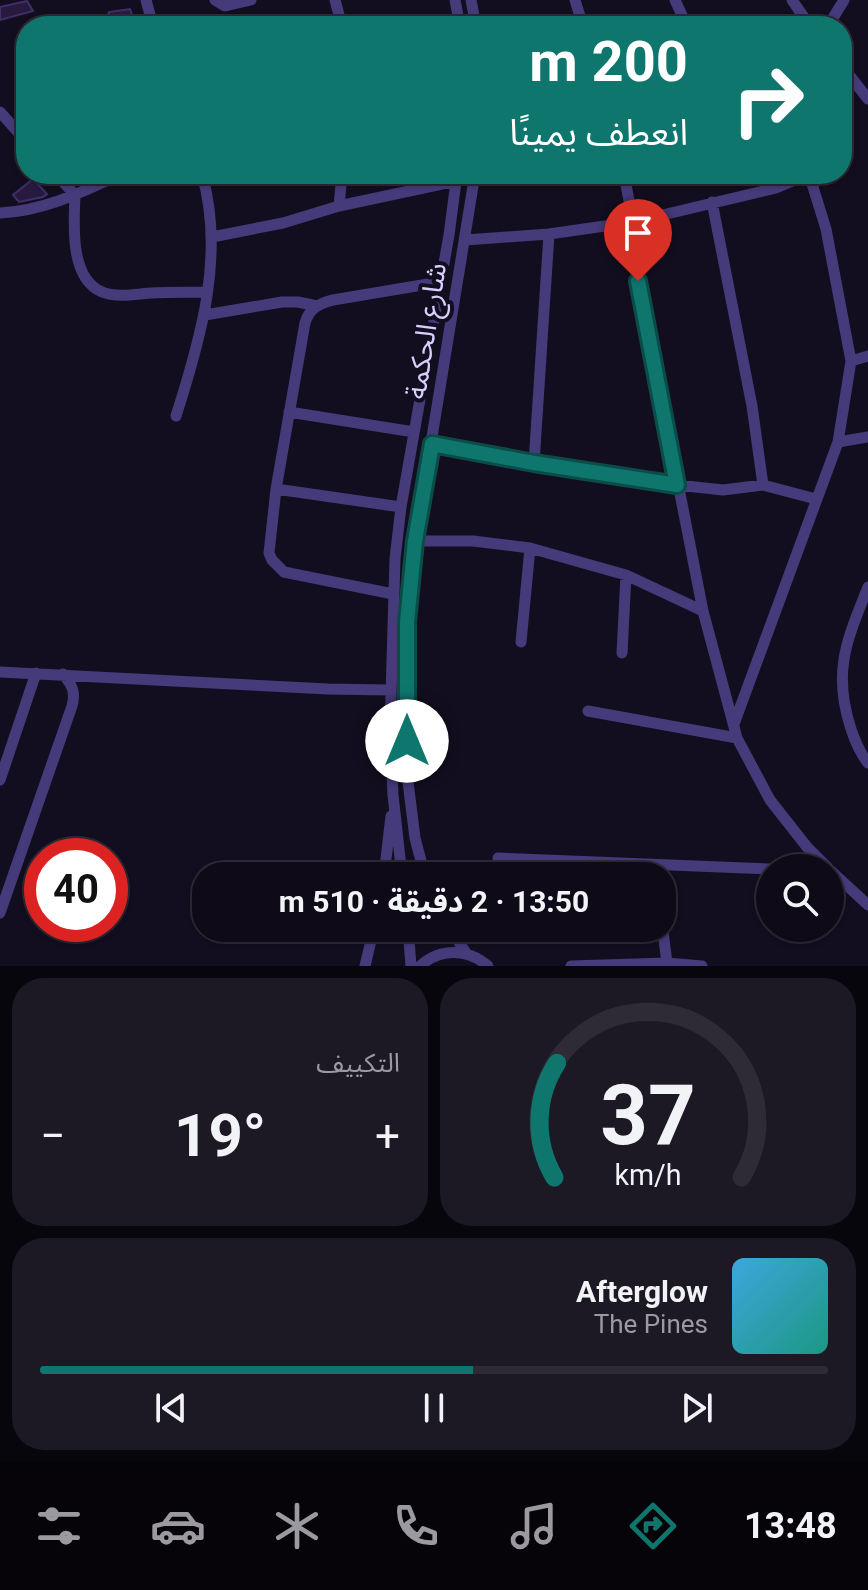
<!DOCTYPE html>
<html lang="ar">
<head>
<meta charset="utf-8">
<style>
  :root { --surface:#0e0a17; --page:#1c1824; --text:#f1f3f6; --muted:#9b9aa1; --line:#2e2b36; --accent:#0f766e }
  body { margin:0; font-family:Roboto,"Noto Sans Arabic",sans-serif; background:var(--page); color:var(--text); direction:rtl; height:100vh; display:flex; flex-direction:column; font-size:30px; white-space:nowrap }
  * { box-sizing:border-box; margin:0 }
  p { font-size:26px; color:var(--muted) }
  .icon { flex:none; width:44px; height:44px; fill:none; stroke:currentColor; stroke-width:2; stroke-linecap:round; stroke-linejoin:round }
  .map { position:relative; height:966px; overflow:hidden; direction:ltr }
  .details { display:flex; flex-direction:column; gap:12px; padding:12px; background:#08060d; flex:1 }
  .details>* { flex:none }
  .guide { position:absolute; left:16px; top:16px; width:836px; height:168px; border-radius:32px; box-shadow:0 2px 6px #0004,0 0 0 2px var(--line); direction:rtl; background:#0f766e; color:#fff; overflow:hidden }
  .tools { position:absolute; left:756px; top:854px; display:grid; gap:16px }
  .tools a { display:grid; place-items:center; width:88px; height:88px; border-radius:50%; background:var(--surface); box-shadow:0 2px 6px #0004,0 0 0 2px var(--line); font-size:40px }
  .speed { position:absolute; left:24px; top:838px; display:flex; gap:16px; font-size:40px; font-weight:700; text-align:center }
  .speed>* { display:grid; place-content:center; width:104px; height:104px; border-radius:50%; background:var(--surface); box-shadow:0 2px 6px #0004,0 0 0 2px var(--line); line-height:1 }
  .speed .limit { border:12px solid #d22; background:#fff; color:#111 }
  .pin { position:absolute; display:grid; place-items:center; width:68px; height:68px; color:#fff; margin:-82px -34px; border-radius:50% 50% 50% 0; rotate:-45deg; box-shadow:0 0 8px #0007 }
  .pin .icon { rotate:45deg }
  .me { position:absolute; width:88px; margin:-44px; rotate:0deg; stroke-linejoin:round; filter:drop-shadow(0 0 6px #0008) }
  .turn { display:flex; align-items:center; gap:28px; height:168px; padding:0 32px; font-size:36px }
  .turn .icon { width:104px; height:104px; stroke-width:2.5 }
  .turn b { display:block; font-size:56px; line-height:68px }
  .big { font-size:60px; font-weight:700; line-height:1.1 }
  .details .card { flex:1; display:flex; flex-direction:column; justify-content:center; gap:12px; min-width:0; padding:0 28px; border-radius:32px; background:var(--page) }
  .details .dial { align-items:center; gap:0 }
  .dial svg { height:208px; overflow:visible; fill:none; stroke:var(--line); stroke-width:7; stroke-linecap:round; text-anchor:middle }
  .dial text { fill:var(--text); stroke:none }
  .song { display:flex; align-items:center; gap:24px }
  .cover { width:96px; height:96px; border-radius:12px; background:linear-gradient(135deg,hsl(200 70% 55%),hsl(170 70% 35%)) }
  .played { height:8px; border-radius:4px; background:linear-gradient(90deg,var(--accent) 55%,var(--line) 55%) }
  .keys { display:flex; justify-content:space-around; direction:ltr }
  .heat { display:flex; justify-content:space-between; align-items:center; font-size:44px; direction:ltr }
  .details .tiles { flex:1; display:grid; gap:12px; grid-template-columns:1fr 1fr }
  .card:last-child { grid-column:span 2 }
  .trip { position:absolute; left:192px; top:862px; width:484px; height:80px; border-radius:32px; background:var(--surface); box-shadow:0 2px 6px #0004,0 0 0 2px var(--line); font-weight:700; line-height:80px; text-align:center; direction:rtl }
  .tab-bar { display:flex; height:128px; justify-content:space-around; align-items:center; background:#060409; color:var(--muted) }
  .tab-bar .icon { width:56px; height:56px }
  .tab-bar .on { color:var(--accent) }
  .tab-bar b { font-size:36px; color:var(--text) }
  .map>svg:first-child { display:block }
</style>
</head>
<body>
<div class="map">
<svg width="868" height="966" viewBox="0 0 868 966">
  <rect width="100%" height="100%" fill="#130e1f"/>
  <path fill="#261b3f" stroke="#402e69" stroke-width="2" d="M27,1L33,11L0,20V7Z
    M130,9L136,26H75V24L109,14V12Z
    M33,179L47,194L43,197L19,202L13,195Z"/>
  <g fill="none" stroke-linecap="round" stroke-linejoin="round">
    <path stroke="#453b7b" stroke-width="11" d="M146,0L153,26
      M215,0L225,6L251,0
      M335,0L342,26
      M455,0L460,26
      M471,0L476,26
      M575,0L583,26
      M675,0L687,26
      M792,0L810,26
      M828,26L844,0
      M22,63L26,62
      M842,66L868,99
      M0,112L26,141
      M56,174L75,195C74,223 69,278 102,292C117,298 136,294 151,293C170,292 189,292 207,292
      M624,174L633,222
      M712,202L752,406L763,485
      M339,206L342,174
      M0,213C44,211 82,192 121,174
      M627,223L703,611L737,738L770,800L807,847L828,868
      M212,237L283,223L339,206L456,181
      M465,240L549,234L633,222L776,188L809,174
      M205,315L282,302H298L317,306
      M851,361L868,356
      M289,412L414,432
      M176,416C201,338 225,255 202,174
      M838,442L868,437
      M432,444L534,463L677,485L723,490L763,485L816,499
      M534,463L549,234
      M276,489L401,507
      M415,541H473L530,548L626,575L703,611
      M868,587C847,640 832,671 851,729C855,741 860,753 868,763
      M393,594L284,572L272,560L269,553L276,489L305,323C309,309 319,303 333,300L440,282
      M521,642L530,548
      M622,653L626,575
      M0,672L328,689L390,690
      M588,711L737,738
      M734,724L838,442L851,361L826,229L809,174
      M0,780L36,673
      M498,858L770,869
      M795,868L826,866
      M830,870L868,905
      M384,876L391,816
      M402,876L393,795L390,729L395,559L401,507L449,235L457,174
      M425,876L415,838L408,782L407,741V622L415,541L475,174
      M0,913L72,706C76,692 72,685 63,674
      M662,924L667,963
      M408,928L411,966
      M450,928L466,953
      M365,966L374,928
      M420,966C440,948 467,948 488,966
      M571,966L667,963L702,966"/>
  </g>
  <g fill="none" stroke-linecap="round" stroke-linejoin="round">
    <g stroke="#0a4d48" stroke-width="20">
      <path id="route" d="M407,741V622L415,541L432,444L534,463L677,485L638,281"/>
    </g>
    <use href="#route" stroke="#0f766e" stroke-width="14"/>
  </g>
  <g text-anchor="middle" dominant-baseline="central" stroke-width="8" stroke-linejoin="round" paint-order="stroke">
    <g font-size="28" fill="#d9cffc" stroke="#130e1f">
      <text transform="translate(426 331) rotate(-81)">شارع الحكمة</text>
    </g>
  </g>
</svg>
<div class="tools">
<a><svg class="icon" aria-label="search" viewBox="0 0 24 24"><circle cx="10" cy="10" r="6"/><path d="M15 15l6 6"/></svg></a>
</div>
<div class="speed"><div class="limit">40</div></div>
<div class="pin" style="left:638px;top:281px;background:#d93025"><svg class="icon" aria-label="arrive" viewBox="0 0 24 24"><path d="M6 21V4h12l-3 4 3 4H6"/></svg></div>
<svg class="me" style="left:407px;top:741px" viewBox="-20 -20 40 40"><circle r="19" fill="#fff"/><path d="M0-13L10 11 0 6-10 11z" fill="#0f766e"/></svg>
<div class="trip">13:50 · 2 دقيقة · 510 m</div>
<div class="guide">
<div class="turn"><svg class="icon" aria-label="right" viewBox="0 0 24 24"><path d="M7 20v-9h11M14 6l5 5-5 5"/></svg><div><b>200 m</b>انعطف يمينًا</div></div>
</div>
</div>
<section class="details">
<div class="tiles">
<div class="card dial"><svg viewBox="0 0 100 80">
<path d="M14 69A42 42 0 1 1 86 69"/>
<path d="M14 69A42 42 0 0 1 15 25" stroke="#0f766e"/>
<text x="50" y="56" font-size="32" font-weight="700">37</text>
<text x="50" y="72" font-size="11">km/h</text>
</svg></div>
<div class="card"><p>التكييف</p>
<div class="heat"><a>−</a><b class="big">19°</b><a>+</a></div>
</div>
<div class="card">
<div class="song"><i class="cover"></i><div><b>Afterglow</b><p>The Pines</p></div></div>
<div class="played"></div>
<div class="keys"><svg class="icon" aria-label="previous" viewBox="0 0 24 24"><path d="M18 5L8 12l10 7zM5 5v14"/></svg><svg class="icon" aria-label="pause" viewBox="0 0 24 24"><path d="M8 5v14M16 5v14"/></svg><svg class="icon" aria-label="next" viewBox="0 0 24 24"><path d="M6 5l10 7-10 7zM19 5v14"/></svg></div>
</div>
</div>
</section>
<nav class="tab-bar">
<b>13:48</b>
<svg class="icon on" aria-label="directions" viewBox="0 0 24 24"><path d="M12 3l9 9-9 9-9-9zM9 14v-3h6M13 9l2 2-2 2"/></svg>
<svg class="icon" aria-label="music" viewBox="0 0 24 24"><path d="M9 18V5l10-2v13"/><circle cx="6" cy="18" r="3"/><circle cx="16" cy="16" r="3"/></svg>
<svg class="icon" aria-label="phone" viewBox="0 0 24 24"><path d="M5 4h4l2 5-3 2q2 4 5 5l2-3 5 2v4C11 20 4 13 5 4z"/></svg>
<svg class="icon" aria-label="climate" viewBox="0 0 24 24"><path d="M12 3v18M4 7l16 10M4 17L20 7"/></svg>
<svg class="icon" aria-label="car" viewBox="0 0 24 24"><path d="M5 17H2v-5l4-1 3-4h7l3 4 3 1v5h-3M9 17h6M6 11h13"/><circle cx="7" cy="17" r="2"/><circle cx="17" cy="17" r="2"/></svg>
<svg class="icon" aria-label="filters" viewBox="0 0 24 24"><path d="M4 7h16M4 17h16"/><circle cx="9" cy="7" r="2"/><circle cx="15" cy="17" r="2"/></svg>
</nav>
</body>
</html>
